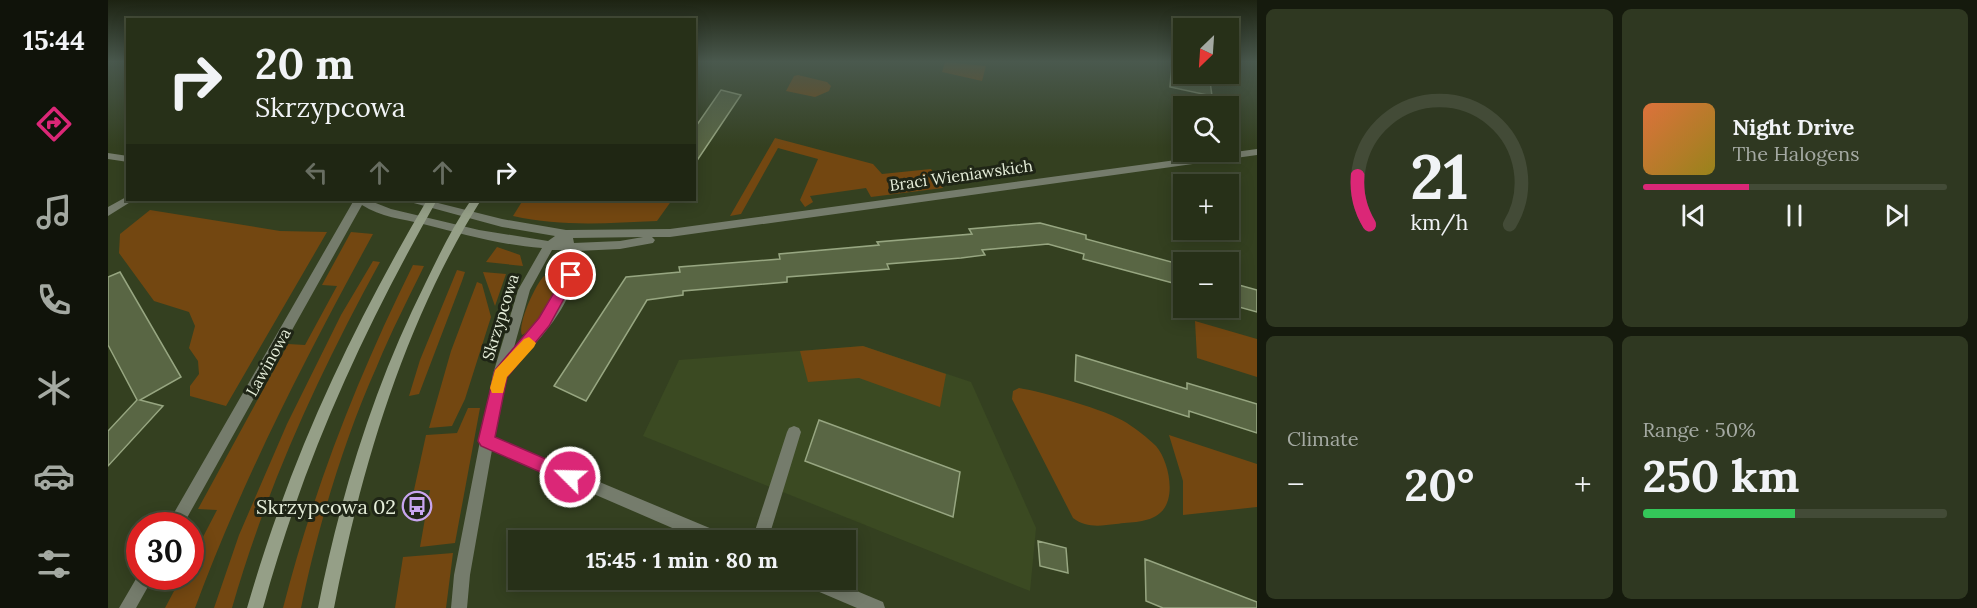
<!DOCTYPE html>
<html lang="en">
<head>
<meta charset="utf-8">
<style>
  :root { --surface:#273018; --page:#2f3821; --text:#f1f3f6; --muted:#a4a9a2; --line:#434b37; --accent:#db2777 }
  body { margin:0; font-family:Lora,serif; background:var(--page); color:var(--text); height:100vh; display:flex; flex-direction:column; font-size:22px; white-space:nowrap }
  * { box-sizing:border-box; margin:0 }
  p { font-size:20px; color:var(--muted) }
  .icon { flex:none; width:33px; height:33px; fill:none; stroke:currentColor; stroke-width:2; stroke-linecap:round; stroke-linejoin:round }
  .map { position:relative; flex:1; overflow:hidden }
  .side { display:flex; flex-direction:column; gap:9px; padding:9px; background:#151a0d; width:720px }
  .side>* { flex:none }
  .hud { position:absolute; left:18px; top:18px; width:570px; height:183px; border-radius:0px; box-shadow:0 3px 15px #0003,0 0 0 2px var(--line); background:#273018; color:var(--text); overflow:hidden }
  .needle { width:39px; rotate:205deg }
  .fabs { position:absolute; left:1065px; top:18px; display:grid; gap:12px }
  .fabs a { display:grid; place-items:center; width:66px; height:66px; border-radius:0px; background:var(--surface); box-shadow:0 3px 15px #0003,0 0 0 2px var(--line); font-size:30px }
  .speed { position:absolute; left:18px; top:512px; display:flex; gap:12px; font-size:30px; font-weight:700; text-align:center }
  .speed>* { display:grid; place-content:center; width:78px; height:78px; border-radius:50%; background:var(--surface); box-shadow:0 3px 15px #0003,0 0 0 2px var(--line); line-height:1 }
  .speed .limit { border:9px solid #d22; background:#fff; color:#111 }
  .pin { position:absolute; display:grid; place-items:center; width:51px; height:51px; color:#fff; margin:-26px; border:3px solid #fff; border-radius:50%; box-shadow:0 2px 6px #0007 }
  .me { position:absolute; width:66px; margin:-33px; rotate:293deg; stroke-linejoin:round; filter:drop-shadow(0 0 4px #0008) }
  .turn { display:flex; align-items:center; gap:21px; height:126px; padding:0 30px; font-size:27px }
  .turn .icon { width:78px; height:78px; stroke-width:2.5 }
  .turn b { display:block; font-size:42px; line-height:51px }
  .lanes { display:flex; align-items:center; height:57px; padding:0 30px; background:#0003; justify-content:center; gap:30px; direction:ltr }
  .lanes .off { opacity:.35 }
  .big { font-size:45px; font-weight:700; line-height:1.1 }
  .side .widget { flex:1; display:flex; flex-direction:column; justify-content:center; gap:9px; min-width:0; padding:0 21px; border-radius:9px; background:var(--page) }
  .side .dial { align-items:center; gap:0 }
  .dial svg { height:156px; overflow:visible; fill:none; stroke:var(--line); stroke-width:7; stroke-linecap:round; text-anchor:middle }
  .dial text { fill:var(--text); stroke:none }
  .song { display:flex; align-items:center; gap:18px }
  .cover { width:72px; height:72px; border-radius:9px; background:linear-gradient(135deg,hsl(20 70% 55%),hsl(50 70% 35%)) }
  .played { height:6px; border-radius:3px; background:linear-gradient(90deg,var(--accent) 35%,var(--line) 35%) }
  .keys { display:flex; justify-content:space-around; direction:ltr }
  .heat { display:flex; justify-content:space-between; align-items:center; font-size:33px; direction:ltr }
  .charge { height:9px; border-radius:4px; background:linear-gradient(90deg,#34c759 50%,var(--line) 0) }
  .side .tiles { flex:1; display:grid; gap:9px; grid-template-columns:repeat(2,1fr) }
  .trip { position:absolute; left:400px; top:530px; width:348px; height:60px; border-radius:0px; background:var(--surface); box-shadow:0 3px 15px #0003,0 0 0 2px var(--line); font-weight:700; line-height:60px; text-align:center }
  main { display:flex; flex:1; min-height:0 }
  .tab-bar { display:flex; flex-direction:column; width:108px; justify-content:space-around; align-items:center; background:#10130a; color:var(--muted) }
  .tab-bar .icon { width:42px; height:42px }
  .tab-bar .active { color:var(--accent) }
  .tab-bar b { font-size:27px; color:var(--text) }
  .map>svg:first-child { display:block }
</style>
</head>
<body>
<main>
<nav class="tab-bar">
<b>15:44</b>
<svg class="icon active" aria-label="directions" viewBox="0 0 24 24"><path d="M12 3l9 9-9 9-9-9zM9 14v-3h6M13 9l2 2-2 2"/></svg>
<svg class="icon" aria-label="music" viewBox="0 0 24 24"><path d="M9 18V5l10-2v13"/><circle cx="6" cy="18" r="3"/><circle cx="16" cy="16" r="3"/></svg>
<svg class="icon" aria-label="phone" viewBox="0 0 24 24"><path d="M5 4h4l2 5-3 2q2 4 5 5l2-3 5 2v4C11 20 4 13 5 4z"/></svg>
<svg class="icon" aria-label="climate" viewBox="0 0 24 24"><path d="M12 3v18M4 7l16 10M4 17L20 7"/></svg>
<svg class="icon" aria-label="car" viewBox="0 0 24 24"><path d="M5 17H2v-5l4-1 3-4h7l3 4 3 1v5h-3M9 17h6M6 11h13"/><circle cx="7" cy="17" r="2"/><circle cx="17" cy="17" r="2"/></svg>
<svg class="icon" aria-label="filters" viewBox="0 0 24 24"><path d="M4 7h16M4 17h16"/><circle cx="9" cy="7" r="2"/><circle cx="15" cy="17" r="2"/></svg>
</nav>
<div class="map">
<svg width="1149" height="608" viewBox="0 0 1149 608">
  <rect width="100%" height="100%" fill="#344020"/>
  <path fill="#3b4a22" d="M755,346L863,382L928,528L922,591L535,436L571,360Z"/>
  <path fill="#734711" d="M837,62L878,66L874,81L834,72Z
    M690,75L719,82L723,86L721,91L707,97L678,91L686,76Z
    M667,138L765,164L774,174L823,169L835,188L763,197L758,188L702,196L705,202L697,207L692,200L710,159L670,148L633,214L622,216Z
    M415,200H564L549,221C501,223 453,227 405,216Z
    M42,210L172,231L219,232L118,406L82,396V386L91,374L90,361L81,348L87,326L81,312L46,301L11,253L12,234Z
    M243,232L265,234C199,355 135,478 87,608H57L74,576H82L83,560L109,510L90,509L180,344L197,345L229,286L214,285Z
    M389,247L412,255L415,266L378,262Z
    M265,261L272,262C211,373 159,486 124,608H106L131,535L179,424L233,315Z
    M305,265L316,266C300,299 283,332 269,366C236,439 209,530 193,608H175C206,488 250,376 305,265Z
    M349,270L357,272L354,281L311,394L301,396L312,360Z
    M375,272L398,274L387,306Z
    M403,274L412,275L398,319L385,328Z
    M436,276L456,279L422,331L414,335C409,325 427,285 436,276Z
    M369,282L374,284L383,317L357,399L344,426L321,428L343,351Z
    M1087,321L1149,339V377L1089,358Z
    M755,346L838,374L832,407L751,378L700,382L692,351Z
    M911,388C935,392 999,410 1019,423C1028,429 1040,438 1048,446C1061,461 1069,499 1052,513C1041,523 1022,522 1008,524C992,526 978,528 965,518L904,399L905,391Z
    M360,408H372L347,543L312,547L322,490H306L318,435L349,433Z
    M1061,435L1149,464V507L1075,515V481Z
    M345,553L338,608H287L295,557Z"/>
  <path fill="#596644" stroke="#97a681" stroke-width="1.5" d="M1064,62H1076V74H1101L1104,96L1062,87Z
    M613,90L633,95L586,165V129Z
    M932,223L978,235V239L1071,264L1072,268L1076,269V286L975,259L976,254L940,244L874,250L877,255L853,258L779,264L781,269L679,277V282L575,291V295L539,300L478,401L446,386L518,277L572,272L571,267L672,259L671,254L771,245L769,242L864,234L861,229Z
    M12,272L73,377L32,400L55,406L0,466V431L29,400L0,345V277Z
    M1120,282L1149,290V312L1120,304Z
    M968,355L1079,389V383L1149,404V433L1081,411V417L967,381Z
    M711,420L852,472L845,517L697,461Z
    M930,541L958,548L960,573L932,566Z
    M1037,559L1149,602V608H1055L1038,601Z"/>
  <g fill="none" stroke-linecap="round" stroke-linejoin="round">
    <path fill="#757c6c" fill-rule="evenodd" d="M0,153L20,156V162L0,159Z
      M686,426L691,428L693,432L660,540H644L679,432L681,428Z"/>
    <path fill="#757c6c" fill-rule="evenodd" d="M1149,149V155L562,237H544L547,240L545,243L512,249L469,251C473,290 444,326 419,353C413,360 401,369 398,378C392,393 389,420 386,438L616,534L618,540H592L384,450L362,575L359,608H343L346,575L385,374L410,290L434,248C393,245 354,234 315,224C295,219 272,217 254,205L75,525H59L246,200H260L283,209L371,230L440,241L447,236L394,227L302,202L301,200H318L394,219L458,230L562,229ZM535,237L512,241L466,243L465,238ZM444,250H458V252C456,296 433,321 405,351L422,290Z
      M20,196V200H25L24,201L0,216V207Z
      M32,572V576H46L28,608H11Z
      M693,579H720L775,602L777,608H749L695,585Z"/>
    <path fill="#959f87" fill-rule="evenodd" d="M319,200H329C253,334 196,459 155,608H139C182,459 241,333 319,200Z
      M363,200H373C297,321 253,468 226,608H210C232,496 266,386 317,284C331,255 345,226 363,200Z"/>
  </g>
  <linearGradient id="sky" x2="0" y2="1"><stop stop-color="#1d2312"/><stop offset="0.42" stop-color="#4a594e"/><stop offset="1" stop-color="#4a594e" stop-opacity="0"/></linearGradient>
  <rect width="1149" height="147" fill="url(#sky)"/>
  <path fill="#db2777" stroke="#8e194d" stroke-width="1.5" d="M463,270L469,275L441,326L399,377L387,437L468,472L471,477L468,483L462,485L373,446L370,441L387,370L431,318L458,272Z"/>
  <path fill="#f59e0b" d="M421,337L428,343L426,347L399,377L395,393H384L382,388L387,370L416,339Z"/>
  <defs>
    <g id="bus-ring" transform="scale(1.5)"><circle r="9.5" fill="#1f2516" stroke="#c8a5ef" stroke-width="1.5"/><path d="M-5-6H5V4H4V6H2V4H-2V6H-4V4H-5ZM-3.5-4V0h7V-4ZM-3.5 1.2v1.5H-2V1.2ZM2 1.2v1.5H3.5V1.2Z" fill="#c8a5ef"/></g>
  </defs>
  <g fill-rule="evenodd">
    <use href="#bus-ring" x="309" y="506"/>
  </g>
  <g text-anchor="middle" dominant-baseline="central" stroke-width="6" stroke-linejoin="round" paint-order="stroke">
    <g font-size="16" fill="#e6eeda" stroke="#1f2516">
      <text transform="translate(853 175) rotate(-8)">Braci Wieniawskich</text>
      <text transform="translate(392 317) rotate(-73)">Skrzypcowa</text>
      <text transform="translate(160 362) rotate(-61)">Lawinowa</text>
    </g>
    <g font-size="20" fill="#e6eeda" stroke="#1f2516" text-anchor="end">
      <text x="288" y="506">Skrzypcowa 02</text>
    </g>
  </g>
</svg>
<div class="fabs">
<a><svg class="needle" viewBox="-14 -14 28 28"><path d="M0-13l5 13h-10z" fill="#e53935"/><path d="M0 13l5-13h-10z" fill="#a4a9a2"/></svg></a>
<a><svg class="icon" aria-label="search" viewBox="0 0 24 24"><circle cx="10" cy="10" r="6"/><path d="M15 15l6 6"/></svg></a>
<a>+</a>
<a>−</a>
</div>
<div class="speed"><div class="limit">30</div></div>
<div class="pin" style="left:463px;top:275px;background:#d93025"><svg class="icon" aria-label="arrive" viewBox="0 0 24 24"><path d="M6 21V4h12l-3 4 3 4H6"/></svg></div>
<svg class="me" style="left:462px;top:477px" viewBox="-20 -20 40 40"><circle r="17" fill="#db2777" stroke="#fff" stroke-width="3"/><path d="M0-11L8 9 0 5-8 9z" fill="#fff"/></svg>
<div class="trip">15:45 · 1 min · 80 m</div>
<div class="hud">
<div class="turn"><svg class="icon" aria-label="right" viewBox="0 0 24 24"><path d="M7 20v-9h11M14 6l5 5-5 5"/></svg><div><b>20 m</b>Skrzypcowa</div></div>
<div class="lanes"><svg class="icon off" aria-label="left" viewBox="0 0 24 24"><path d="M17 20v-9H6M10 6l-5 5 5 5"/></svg><svg class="icon off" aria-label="ahead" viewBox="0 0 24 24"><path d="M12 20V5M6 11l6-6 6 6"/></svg><svg class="icon off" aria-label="ahead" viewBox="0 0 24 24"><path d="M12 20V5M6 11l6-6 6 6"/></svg><svg class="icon" aria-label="right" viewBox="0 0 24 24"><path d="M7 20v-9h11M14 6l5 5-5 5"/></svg></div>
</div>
</div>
<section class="side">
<div class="tiles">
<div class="widget dial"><svg viewBox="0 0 100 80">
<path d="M14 69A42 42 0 1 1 86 69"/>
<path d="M14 69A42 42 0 0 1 8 44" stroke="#db2777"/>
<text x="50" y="56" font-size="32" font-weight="700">21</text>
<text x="50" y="72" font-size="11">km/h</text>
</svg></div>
<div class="widget">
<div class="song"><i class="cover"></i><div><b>Night Drive</b><p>The Halogens</p></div></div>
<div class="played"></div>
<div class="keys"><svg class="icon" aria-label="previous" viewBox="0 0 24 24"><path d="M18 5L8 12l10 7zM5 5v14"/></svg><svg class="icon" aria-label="pause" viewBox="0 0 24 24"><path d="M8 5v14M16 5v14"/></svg><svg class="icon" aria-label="next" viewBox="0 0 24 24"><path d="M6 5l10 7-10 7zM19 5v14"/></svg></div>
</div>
<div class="widget"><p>Climate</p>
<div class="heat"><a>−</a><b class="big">20°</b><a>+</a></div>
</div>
<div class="widget"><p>Range · 50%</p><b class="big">250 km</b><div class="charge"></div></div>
</div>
</section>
</main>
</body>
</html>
